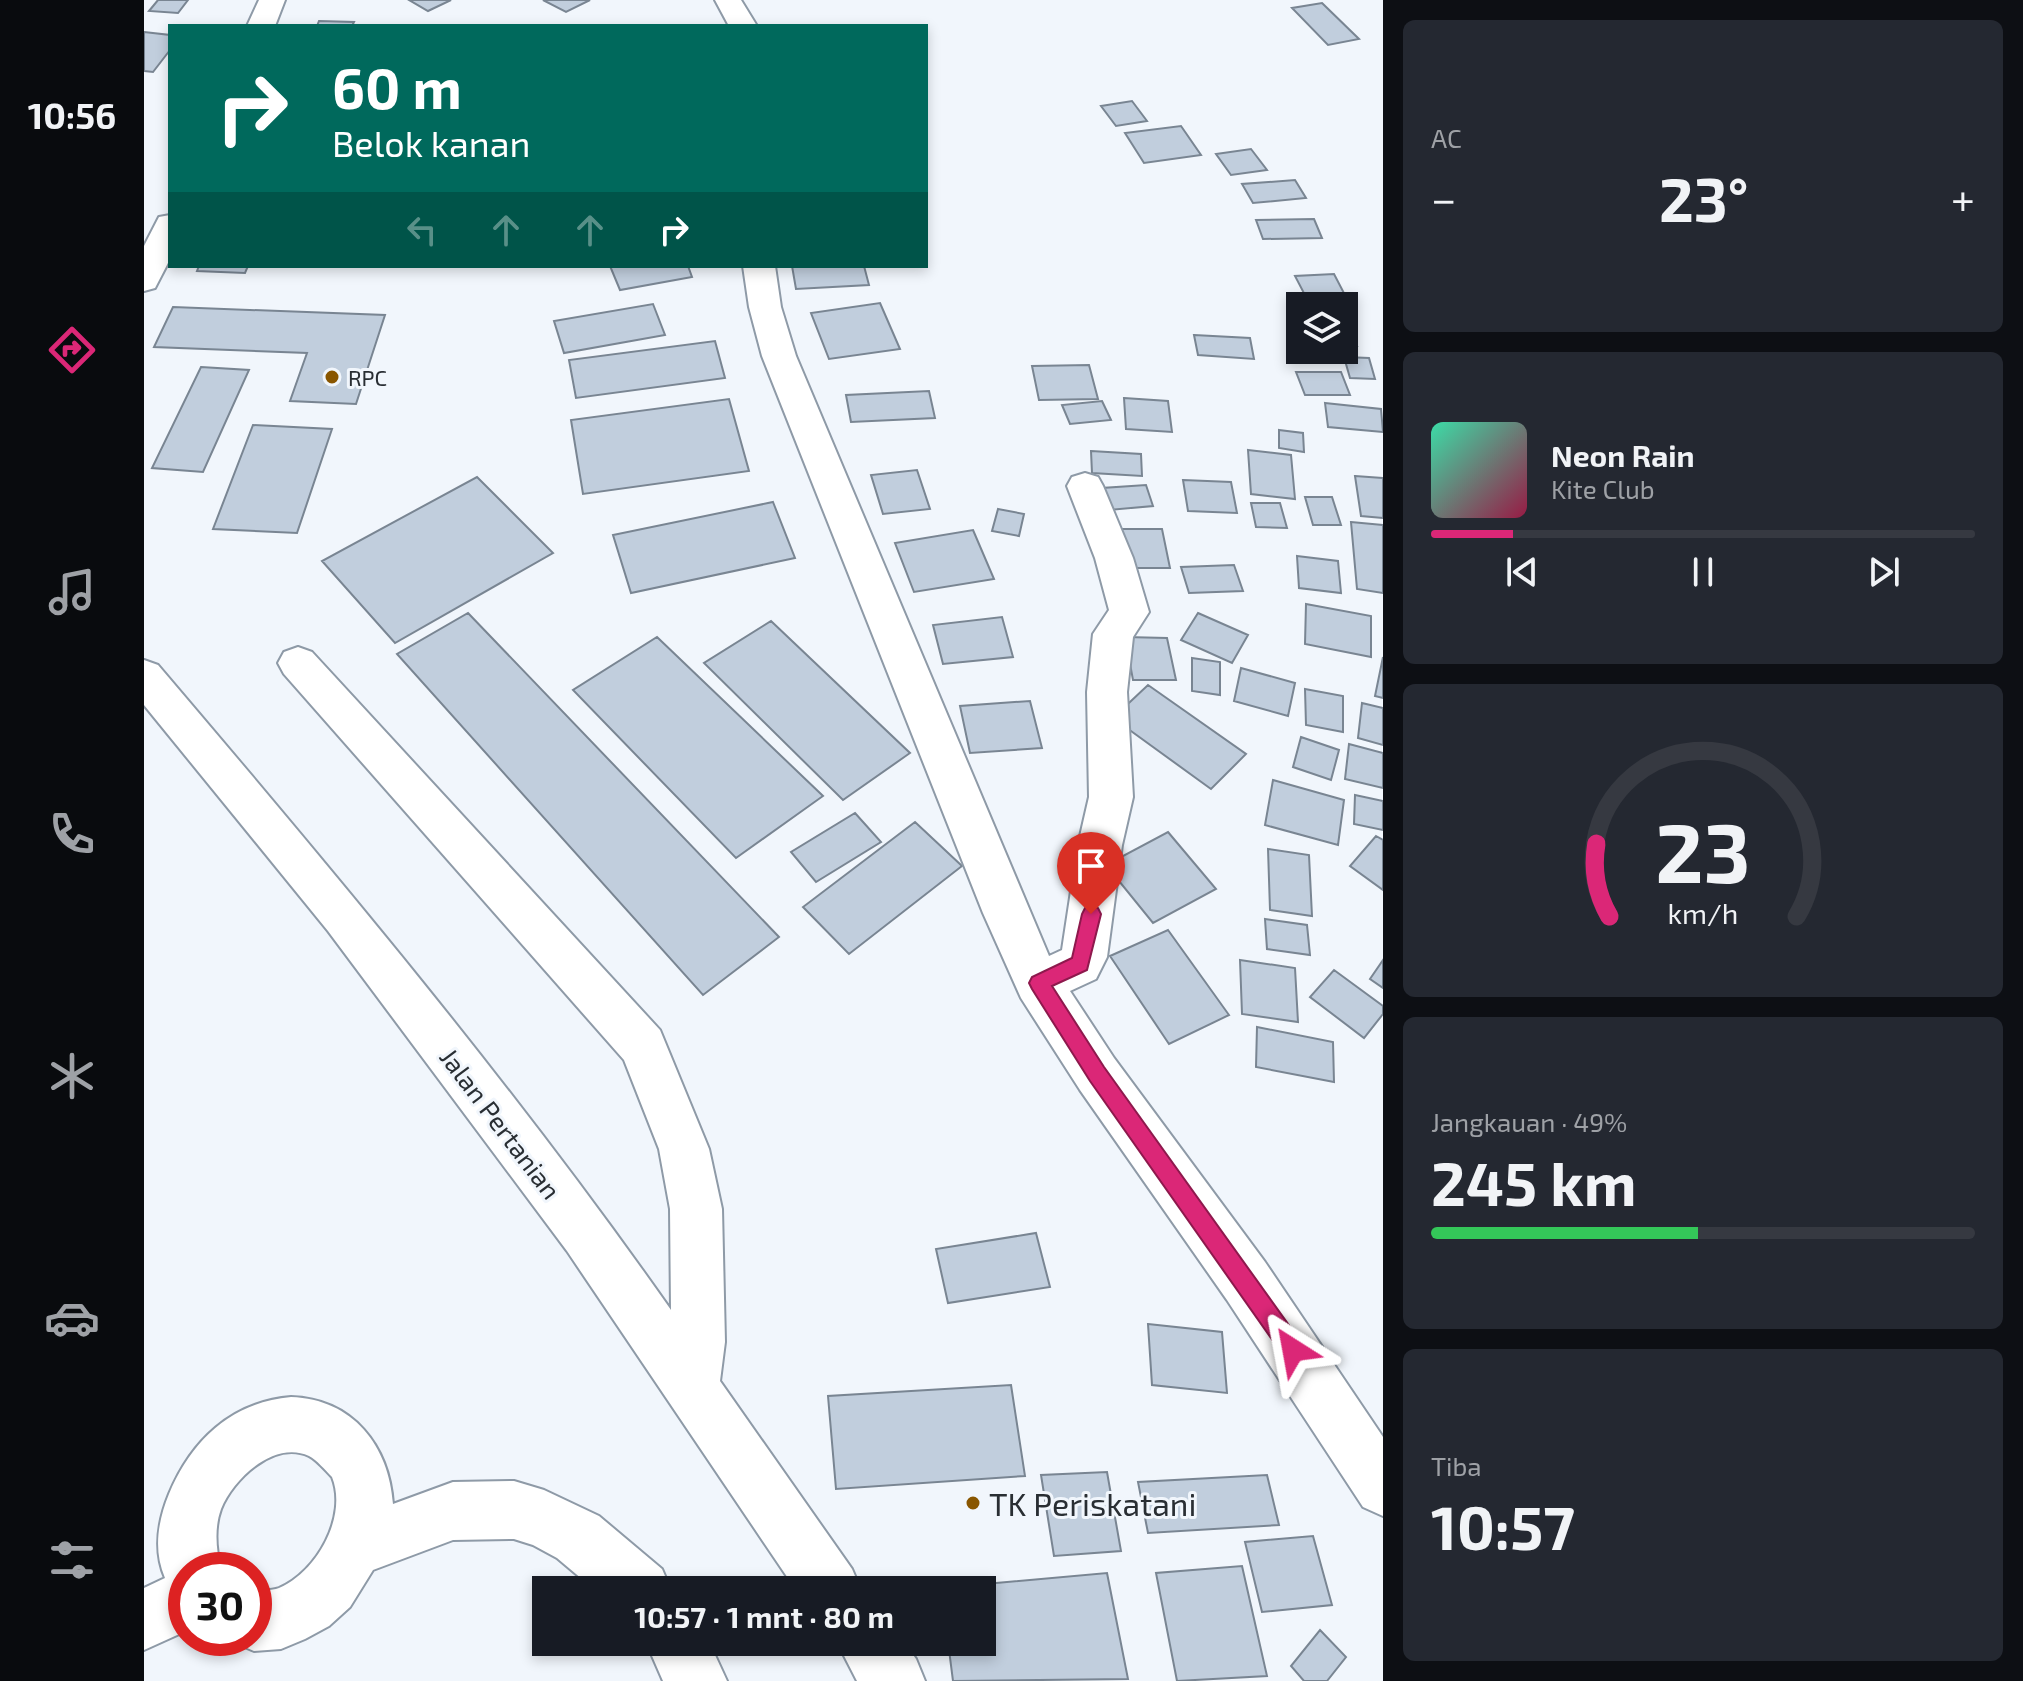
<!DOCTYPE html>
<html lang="id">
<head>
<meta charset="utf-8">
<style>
  :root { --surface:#171b24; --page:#242831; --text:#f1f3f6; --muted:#9ea1a6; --line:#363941; --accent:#db2777 }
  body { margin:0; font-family:"Exo 2",sans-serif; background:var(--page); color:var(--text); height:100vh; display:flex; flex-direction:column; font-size:30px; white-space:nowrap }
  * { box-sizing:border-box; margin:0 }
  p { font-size:26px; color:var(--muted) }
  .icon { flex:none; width:44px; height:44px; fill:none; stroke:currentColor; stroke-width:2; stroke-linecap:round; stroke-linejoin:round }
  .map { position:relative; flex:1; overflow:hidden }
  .side { display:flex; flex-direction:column; gap:20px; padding:20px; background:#0d0f14; width:640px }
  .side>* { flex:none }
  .top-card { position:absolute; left:24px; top:24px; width:760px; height:244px; border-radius:0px; box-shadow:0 4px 12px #0003; background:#00695c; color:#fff; overflow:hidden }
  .fabs { position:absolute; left:1142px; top:292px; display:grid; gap:16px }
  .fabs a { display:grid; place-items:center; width:72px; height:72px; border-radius:0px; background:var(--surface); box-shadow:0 4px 12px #0003; font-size:40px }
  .speed { position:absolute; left:24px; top:1552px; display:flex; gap:16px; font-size:40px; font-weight:700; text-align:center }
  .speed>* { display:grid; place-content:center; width:104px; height:104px; border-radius:50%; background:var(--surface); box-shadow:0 4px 12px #0003; line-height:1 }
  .speed .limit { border:12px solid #d22; background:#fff; color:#111 }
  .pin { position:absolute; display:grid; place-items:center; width:68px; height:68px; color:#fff; margin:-82px -34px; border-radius:50% 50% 50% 0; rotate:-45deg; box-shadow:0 0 8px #0007 }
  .pin .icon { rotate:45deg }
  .me { position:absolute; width:88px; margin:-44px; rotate:326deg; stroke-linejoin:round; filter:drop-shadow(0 0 6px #0008) }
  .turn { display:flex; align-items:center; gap:28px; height:168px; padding:0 32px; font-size:36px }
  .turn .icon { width:104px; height:104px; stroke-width:2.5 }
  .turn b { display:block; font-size:56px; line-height:68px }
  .lanes { display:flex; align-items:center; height:76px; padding:0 32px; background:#0003; justify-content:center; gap:40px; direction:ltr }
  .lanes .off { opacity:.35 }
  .big { font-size:60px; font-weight:700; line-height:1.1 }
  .side .tile { flex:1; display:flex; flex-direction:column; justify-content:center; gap:12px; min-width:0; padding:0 28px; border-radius:12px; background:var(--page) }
  .side .dial { align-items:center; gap:0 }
  .dial svg { height:208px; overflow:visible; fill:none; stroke:var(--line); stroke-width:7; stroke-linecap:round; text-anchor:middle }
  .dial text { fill:var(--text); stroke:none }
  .song { display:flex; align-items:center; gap:24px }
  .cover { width:96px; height:96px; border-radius:12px; background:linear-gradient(135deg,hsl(160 70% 55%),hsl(340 70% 35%)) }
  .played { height:8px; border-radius:4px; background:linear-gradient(90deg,var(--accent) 15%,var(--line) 15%) }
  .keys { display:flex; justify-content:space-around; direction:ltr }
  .heat { display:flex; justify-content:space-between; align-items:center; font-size:44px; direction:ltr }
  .charge { height:12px; border-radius:6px; background:linear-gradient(90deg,#34c759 49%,var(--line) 0) }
  .trip { position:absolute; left:388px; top:1576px; width:464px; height:80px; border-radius:0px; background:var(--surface); box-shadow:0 4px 12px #0003; font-weight:700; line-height:80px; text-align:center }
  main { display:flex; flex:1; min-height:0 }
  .menu { display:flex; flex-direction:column; width:144px; justify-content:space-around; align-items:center; background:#090b0e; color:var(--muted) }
  .menu .icon { width:56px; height:56px }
  .menu .current { color:var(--accent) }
  .menu b { font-size:36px; color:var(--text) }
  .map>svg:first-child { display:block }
</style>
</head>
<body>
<main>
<nav class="menu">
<b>10:56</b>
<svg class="icon current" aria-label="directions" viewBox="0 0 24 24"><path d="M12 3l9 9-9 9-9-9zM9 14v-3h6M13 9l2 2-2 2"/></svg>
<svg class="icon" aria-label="music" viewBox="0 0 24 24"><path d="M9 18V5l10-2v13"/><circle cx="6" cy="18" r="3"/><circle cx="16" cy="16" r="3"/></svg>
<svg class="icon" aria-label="phone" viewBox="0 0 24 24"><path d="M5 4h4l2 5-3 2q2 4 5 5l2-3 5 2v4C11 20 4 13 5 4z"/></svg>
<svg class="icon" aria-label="climate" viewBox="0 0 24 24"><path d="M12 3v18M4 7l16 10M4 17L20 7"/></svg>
<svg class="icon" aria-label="car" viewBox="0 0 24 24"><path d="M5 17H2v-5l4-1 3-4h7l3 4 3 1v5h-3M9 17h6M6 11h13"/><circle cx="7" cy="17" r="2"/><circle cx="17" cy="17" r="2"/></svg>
<svg class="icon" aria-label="filters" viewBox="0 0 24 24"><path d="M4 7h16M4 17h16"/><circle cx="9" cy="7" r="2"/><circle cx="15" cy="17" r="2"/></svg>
</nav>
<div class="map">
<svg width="1239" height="1681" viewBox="0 0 1239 1681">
  <rect width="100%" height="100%" fill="#f1f6fc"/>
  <path fill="#c1cedd" stroke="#798592" stroke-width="2" d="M14,0H44L34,13L5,11Z
    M265,0H307L284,11Z
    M399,0H446L422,12Z
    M1178,3L1215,39L1184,45L1148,8Z
    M175,21L210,22L208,26H173Z
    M0,32L26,35V50L9,72L0,71Z
    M988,101L1003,121L972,126L957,106Z
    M1037,126L1057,155L1000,163L981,133Z
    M1107,149L1123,170L1087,175L1072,154Z
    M1151,180L1162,198L1109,203L1098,184Z
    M1170,219L1178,238L1119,239L1112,220Z
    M55,266H104L101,273L53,271Z
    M466,266H544L548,277L476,290Z
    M648,266H720L725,285L652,289Z
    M1190,274L1202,297L1163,299L1151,276Z
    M736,303L756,349L685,359L667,313Z
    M509,304L521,335L420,353L410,321Z
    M29,307L241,315L212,404L146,401L163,353L10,347Z
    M1200,324H1202L1213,346L1200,347Z
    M1050,335L1106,338L1110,359L1054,355Z
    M571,341L581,378L432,398L425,360Z
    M1200,357L1225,358L1231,379L1206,378Z
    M945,365L954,399L895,400L888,366Z
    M57,367L105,370L59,472L8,468Z
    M1152,372H1197L1206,395H1161Z
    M785,391L791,418L707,422L702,395Z
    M980,398L1024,401L1028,432L982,429Z
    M585,399L605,471L439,494L427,420Z
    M958,401L967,420L926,424L918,405Z
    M1181,403L1237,409L1239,432L1184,427Z
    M109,425L188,429L153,533L69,529Z
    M1135,430L1159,433L1160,452L1135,448Z
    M1104,450L1147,455L1151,499L1107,494Z
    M947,451L997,454L998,476L948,473Z
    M773,470L786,509L739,514L727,475Z
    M1211,476L1239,478V518L1217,516Z
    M333,477L409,553L251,643L178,561Z
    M1039,480L1087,482L1093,513L1044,511Z
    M1002,485L1009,506L965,510L958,488Z
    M1161,497H1188L1197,525H1169Z
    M629,502L651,558L487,593L469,535Z
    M1107,503H1136L1143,528L1112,527Z
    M854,509L880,514L875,536L848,531Z
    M1207,522L1239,525V593L1213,589Z
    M972,529H1018L1026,568H979Z
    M829,530L850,579L770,592L751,543Z
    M1153,556L1194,561L1197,593L1155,588Z
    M1090,565L1099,591L1045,593L1037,567Z
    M1162,604L1227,616V657L1161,644Z
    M324,613L635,937L559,995L253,654Z
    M1054,613L1104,635L1088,663L1037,640Z
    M858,617L869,657L799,664L789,625Z
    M627,621L766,753L699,800L560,663Z
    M513,637L679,796L592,858L429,690Z
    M981,637L1023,638L1032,680H989Z
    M1239,657V698L1231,696Z
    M1048,658L1076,662V695L1048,691Z
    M1097,668L1151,683L1144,716L1090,701Z
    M1004,685L1102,754L1067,789L969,718Z
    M1161,689L1199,696V732L1162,725Z
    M886,701L898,748L826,753L816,706Z
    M1218,703L1239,708V745L1214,738Z
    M1157,737L1195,750L1187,780L1149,767Z
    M1205,744L1239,753V788L1201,779Z
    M1129,780L1200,800L1194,845L1121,825Z
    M1211,795L1239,801V830L1210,824Z
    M711,813L737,842L672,882L647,852Z
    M771,822L818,866L705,954L659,907Z
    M1024,832L1072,889L1009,923L962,865Z
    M1232,836L1239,840V890L1206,866Z
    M1124,849L1165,855L1168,916L1126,910Z
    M1121,919L1163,925L1166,955L1123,949Z
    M1024,930L1085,1015L1025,1044L966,956Z
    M1096,960L1151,968L1154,1022L1098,1014Z
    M1239,960V988L1226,979Z
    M1190,970L1239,1006V1014L1220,1038L1166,997Z
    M1113,1027L1189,1042L1190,1082L1112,1067Z
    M892,1233L906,1287L804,1303L792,1249Z
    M1004,1324L1078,1332L1083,1393L1008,1385Z
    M867,1385L881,1476L692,1489L684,1396Z
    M963,1472L977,1551L910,1556L897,1475Z
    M1123,1475L1135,1525L1004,1533L994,1482Z
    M1169,1536L1188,1605L1118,1612L1101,1542Z
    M1098,1566L1123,1676L1033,1681L1012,1573Z
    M963,1573L984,1679L809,1681L804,1642H838V1590L797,1588Z
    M1176,1630L1202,1657L1183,1681H1160L1147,1666Z"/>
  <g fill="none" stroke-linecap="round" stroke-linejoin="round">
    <g stroke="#8e9aa7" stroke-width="4">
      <path id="minor" d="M115,0H141L131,26H103Z
        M571,0H597L613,26H585Z
        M26,215V259L11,288L0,291V246L15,217Z
        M599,266H631L637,307L652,356L905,956L918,950L934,845L945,797L943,692L949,634L965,610L951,558L923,486L928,477L941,473L954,477L959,486L989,558L1005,612L989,637L983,692L989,797L978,845L963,957L952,979L926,991L970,1058L1121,1262L1239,1437V1516L1219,1507L1083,1300L936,1090L877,998L839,913L618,356L605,307Z
        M154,647L168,652L516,1030L565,1149L578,1209L581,1342L576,1381L708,1569L717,1590H652L423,1251L184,931L0,705V660L14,665C192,874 369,1085 527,1310L526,1209L515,1149L480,1060L140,674L134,663L140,652Z
        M147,1397C209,1399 245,1446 249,1504L309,1482L370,1481L400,1490L455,1516L518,1569L527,1590H451L413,1558L389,1545L370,1539L309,1540L229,1570L206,1607L185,1626L161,1639L137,1649L110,1651L89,1642L87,1638H110V1591C118,1590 127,1591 135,1588C173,1572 204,1516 188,1477C181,1470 173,1460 165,1456C130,1440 89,1479 77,1509C70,1528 72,1550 77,1570H42V1631L0,1650V1588L21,1578C9,1550 14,1521 25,1494C47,1441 87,1402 147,1397Z
        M502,1642H565L583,1681H519Z
        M693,1642H760L772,1659L781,1681H713Z"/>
    </g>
    <use href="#minor" fill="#fff" fill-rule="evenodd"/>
  </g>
  <path fill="#db2777" stroke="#8e194d" stroke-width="2" d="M947,906L954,908L957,914L943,970L908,986L960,1067L1157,1342L1160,1350L1157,1358L1149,1361L1141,1358L946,1081L888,989L885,983L888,977L928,958L938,914L941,908Z"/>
  <g fill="#895600" stroke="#f1f6fc" stroke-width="3">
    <circle cx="188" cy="377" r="8"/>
    <circle cx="829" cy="1503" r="8"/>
  </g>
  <g text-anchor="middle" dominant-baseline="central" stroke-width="6" stroke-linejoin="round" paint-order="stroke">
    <g font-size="22" fill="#292e33" stroke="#f1f6fc" text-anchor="start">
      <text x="204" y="377">RPC</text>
    </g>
    <g font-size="26" fill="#292e33" stroke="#f1f6fc">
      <text transform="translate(357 1123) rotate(53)">Jalan Pertanian</text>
    </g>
    <g font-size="32" fill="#292e33" stroke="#f1f6fc" text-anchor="start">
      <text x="845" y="1503">TK Periskatani</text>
    </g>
  </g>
</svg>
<div class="fabs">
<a><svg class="icon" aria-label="layers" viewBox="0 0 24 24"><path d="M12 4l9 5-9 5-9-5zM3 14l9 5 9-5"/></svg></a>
</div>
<div class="speed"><div class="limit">30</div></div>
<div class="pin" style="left:947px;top:914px;background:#d93025"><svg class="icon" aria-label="arrive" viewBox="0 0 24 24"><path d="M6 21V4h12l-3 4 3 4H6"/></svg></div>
<svg class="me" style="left:1149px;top:1350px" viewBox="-20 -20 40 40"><path d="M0-17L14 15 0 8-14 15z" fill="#db2777" stroke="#fff" stroke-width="4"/></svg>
<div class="trip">10:57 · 1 mnt · 80 m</div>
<div class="top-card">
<div class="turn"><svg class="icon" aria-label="right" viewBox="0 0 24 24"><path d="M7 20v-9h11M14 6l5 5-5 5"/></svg><div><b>60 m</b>Belok kanan</div></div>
<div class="lanes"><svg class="icon off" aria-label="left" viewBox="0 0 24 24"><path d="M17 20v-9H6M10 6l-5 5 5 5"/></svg><svg class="icon off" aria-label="ahead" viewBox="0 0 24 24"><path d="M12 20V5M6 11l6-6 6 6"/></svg><svg class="icon off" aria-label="ahead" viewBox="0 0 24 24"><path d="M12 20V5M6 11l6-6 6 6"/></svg><svg class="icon" aria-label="right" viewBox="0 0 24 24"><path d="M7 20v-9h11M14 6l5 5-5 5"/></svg></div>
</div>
</div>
<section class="side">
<div class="tile"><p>AC</p>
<div class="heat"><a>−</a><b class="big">23°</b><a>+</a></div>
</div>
<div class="tile">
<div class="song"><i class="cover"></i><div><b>Neon Rain</b><p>Kite Club</p></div></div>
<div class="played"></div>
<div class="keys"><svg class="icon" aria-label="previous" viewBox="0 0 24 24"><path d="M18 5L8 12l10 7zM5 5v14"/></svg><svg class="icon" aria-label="pause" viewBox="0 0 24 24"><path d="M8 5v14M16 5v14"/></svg><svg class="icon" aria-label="next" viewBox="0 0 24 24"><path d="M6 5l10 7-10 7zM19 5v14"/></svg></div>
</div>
<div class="tile dial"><svg viewBox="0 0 100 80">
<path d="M14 69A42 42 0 1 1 86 69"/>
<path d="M14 69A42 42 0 0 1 9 41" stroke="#db2777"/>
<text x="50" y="56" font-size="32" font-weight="700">23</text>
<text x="50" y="72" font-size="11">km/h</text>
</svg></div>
<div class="tile"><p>Jangkauan · 49%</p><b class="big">245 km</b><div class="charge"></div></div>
<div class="tile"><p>Tiba</p><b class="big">10:57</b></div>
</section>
</main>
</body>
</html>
